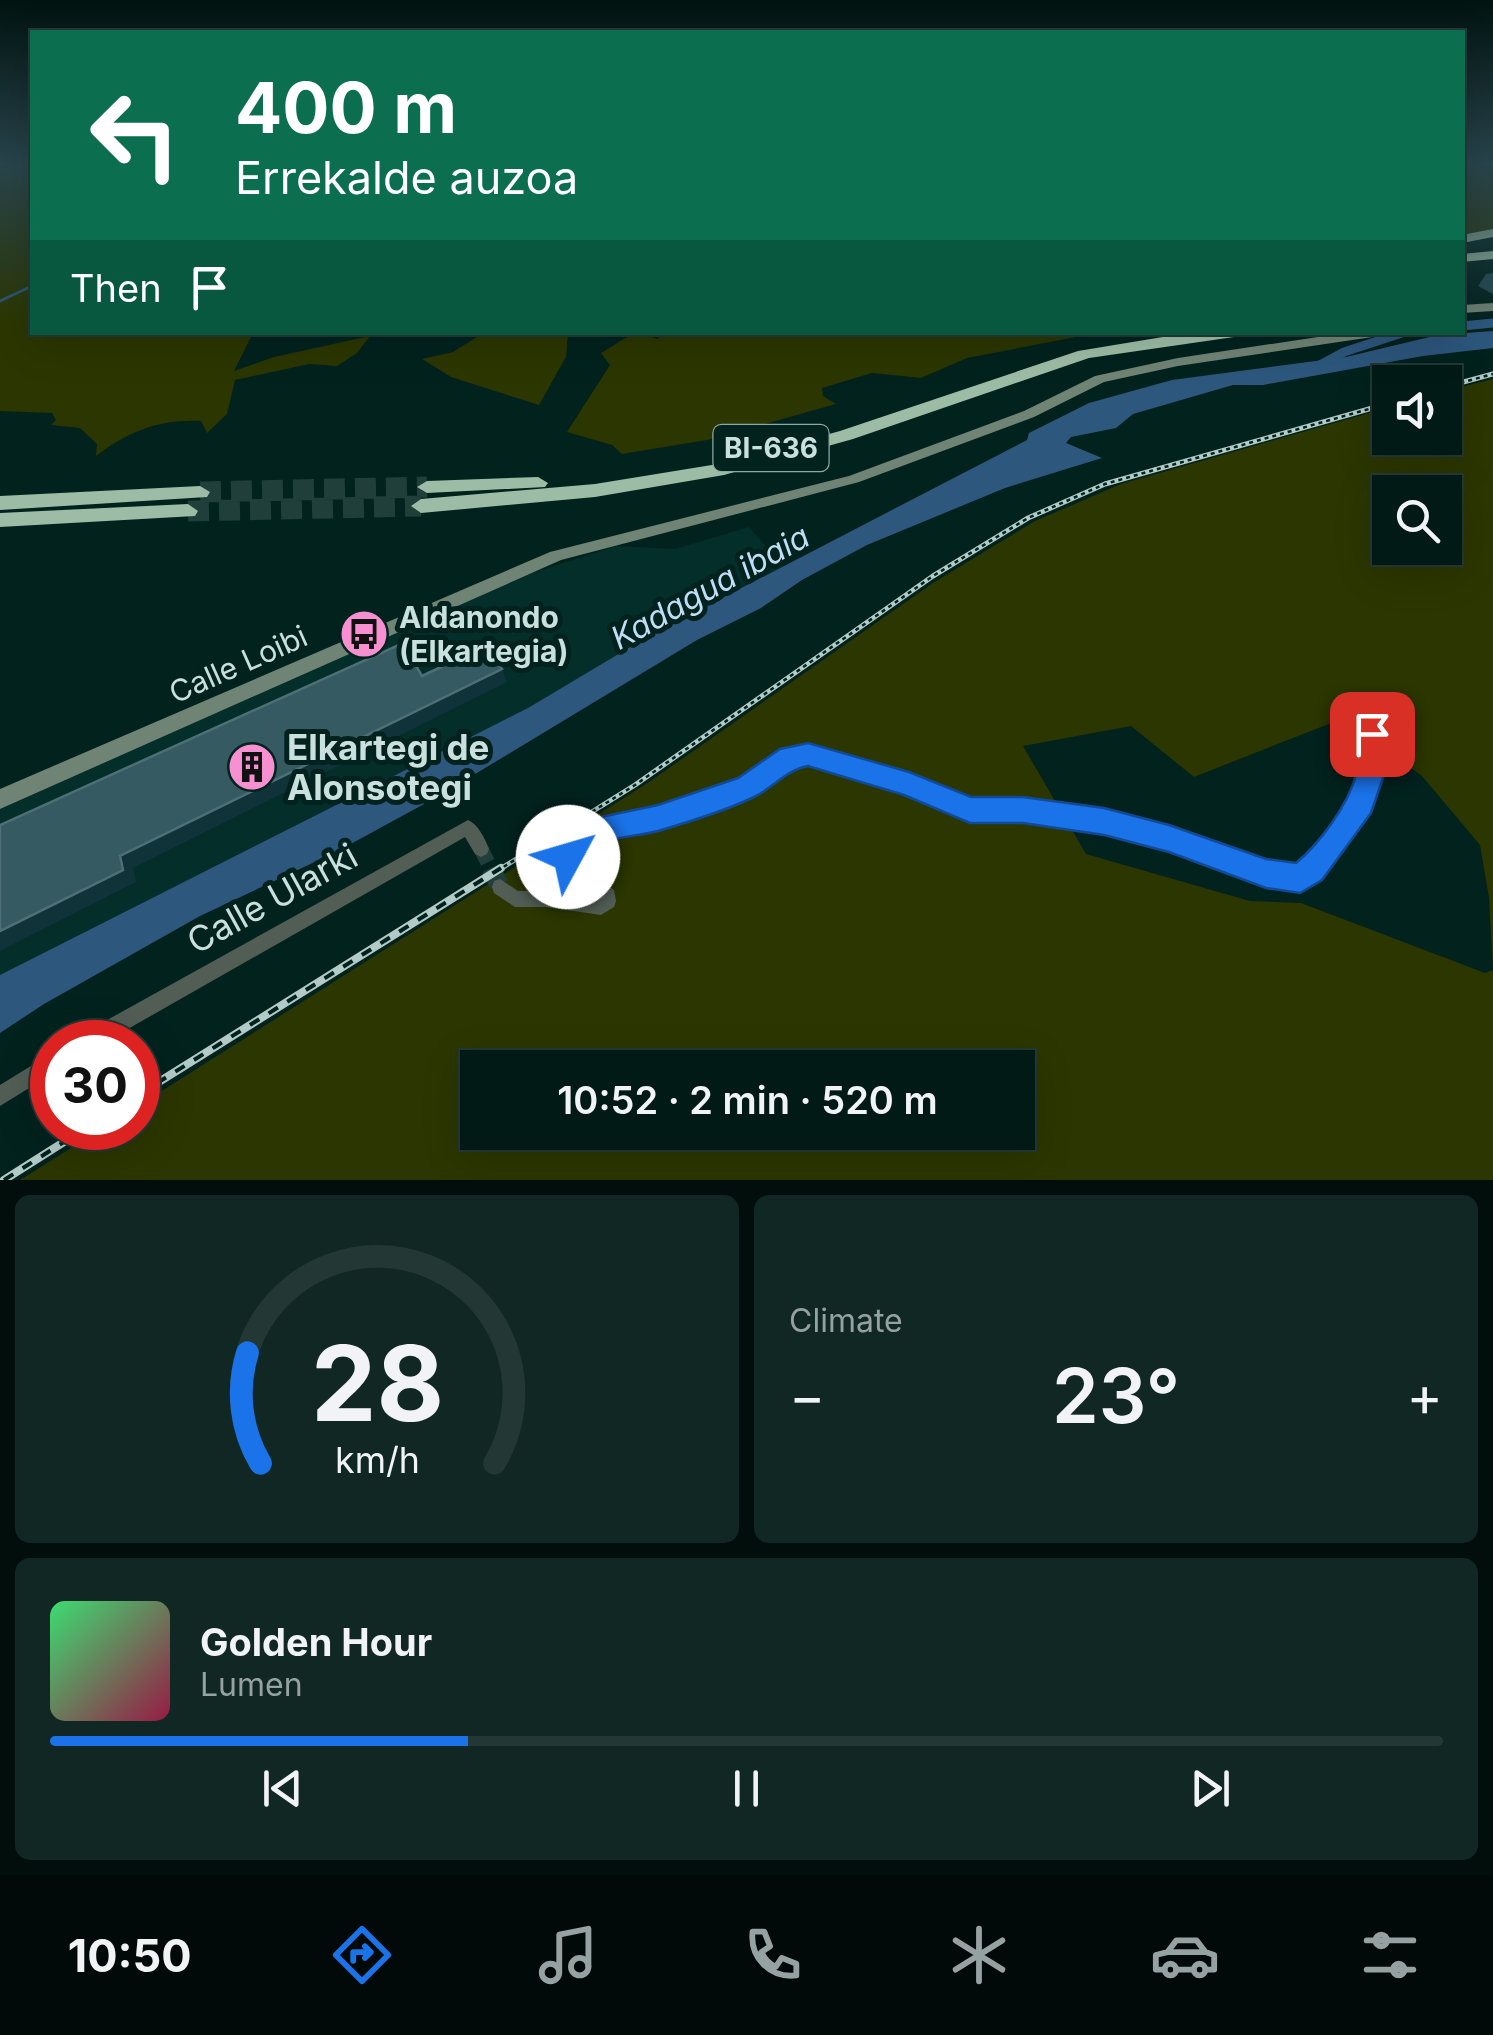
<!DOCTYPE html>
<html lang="en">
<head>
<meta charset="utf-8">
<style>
  :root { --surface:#021a16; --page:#102723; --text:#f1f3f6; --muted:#96a1a1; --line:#233835; --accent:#1a73e8 }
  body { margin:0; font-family:Inter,sans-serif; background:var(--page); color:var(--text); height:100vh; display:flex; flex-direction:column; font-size:38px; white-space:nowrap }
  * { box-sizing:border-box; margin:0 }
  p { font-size:32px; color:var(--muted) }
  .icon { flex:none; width:55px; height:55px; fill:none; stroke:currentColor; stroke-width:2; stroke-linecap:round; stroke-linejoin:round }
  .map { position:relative; height:1180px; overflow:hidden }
  .details { display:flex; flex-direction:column; gap:15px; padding:15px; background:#010e0c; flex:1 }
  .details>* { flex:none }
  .hud { position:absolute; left:30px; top:30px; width:1435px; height:305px; border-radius:0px; box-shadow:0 10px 40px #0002,0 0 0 2px var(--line); background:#0b6e4f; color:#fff; overflow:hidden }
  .buttons { position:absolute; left:1372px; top:365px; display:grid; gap:20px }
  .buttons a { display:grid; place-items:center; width:90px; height:90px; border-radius:0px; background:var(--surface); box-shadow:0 10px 40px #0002,0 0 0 2px var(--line); font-size:50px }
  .speed { position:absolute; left:30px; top:1020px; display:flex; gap:20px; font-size:50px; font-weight:700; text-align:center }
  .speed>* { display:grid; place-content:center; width:130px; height:130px; border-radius:50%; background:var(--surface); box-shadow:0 10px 40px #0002,0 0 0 2px var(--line); line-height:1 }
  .speed .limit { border:15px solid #d22; background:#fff; color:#111 }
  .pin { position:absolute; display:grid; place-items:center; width:85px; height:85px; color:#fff; margin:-42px; border-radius:20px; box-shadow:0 5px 15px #0006 }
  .me { position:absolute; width:110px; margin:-55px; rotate:51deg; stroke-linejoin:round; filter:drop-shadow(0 0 8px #0008) }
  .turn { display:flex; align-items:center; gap:35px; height:210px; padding:0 40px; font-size:45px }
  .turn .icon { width:130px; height:130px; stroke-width:2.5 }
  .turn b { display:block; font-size:70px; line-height:85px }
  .then { display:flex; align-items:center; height:95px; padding:0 40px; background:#0003; gap:20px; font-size:38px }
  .big { font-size:75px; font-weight:600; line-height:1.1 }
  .details .card { flex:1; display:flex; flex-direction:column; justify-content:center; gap:15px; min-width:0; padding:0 35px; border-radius:15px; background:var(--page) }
  .details .dial { align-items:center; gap:0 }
  .dial svg { height:260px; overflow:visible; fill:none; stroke:var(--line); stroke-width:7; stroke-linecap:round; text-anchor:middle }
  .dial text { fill:var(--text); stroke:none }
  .song { display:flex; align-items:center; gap:30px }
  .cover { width:120px; height:120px; border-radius:15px; background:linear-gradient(135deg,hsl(140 70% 55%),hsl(340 70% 35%)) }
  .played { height:10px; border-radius:5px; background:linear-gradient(90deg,var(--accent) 30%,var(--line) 30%) }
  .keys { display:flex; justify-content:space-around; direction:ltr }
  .heat { display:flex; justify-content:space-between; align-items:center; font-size:55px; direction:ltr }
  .details .tiles { flex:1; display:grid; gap:15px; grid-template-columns:1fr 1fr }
  .card:last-child { grid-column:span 2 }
  .trip { position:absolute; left:460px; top:1050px; width:575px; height:100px; border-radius:0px; background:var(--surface); box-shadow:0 10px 40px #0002,0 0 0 2px var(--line); font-weight:600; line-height:100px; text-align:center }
  .menu { display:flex; height:160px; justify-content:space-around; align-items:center; background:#010a09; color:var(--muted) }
  .menu .icon { width:70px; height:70px }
  .menu .active { color:var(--accent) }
  .menu b { font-size:45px; color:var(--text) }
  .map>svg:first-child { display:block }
</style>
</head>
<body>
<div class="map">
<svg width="1493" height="1180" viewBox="0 0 1493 1180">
  <rect width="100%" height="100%" fill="#02221e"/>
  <path fill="#042e2a" d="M749,527L784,567L647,637L528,708L0,975V809L526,575L616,546L675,549Z"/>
  <path fill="#2b3600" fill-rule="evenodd" d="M0,163H32V332L253,333L234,371L274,357L370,336L357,353L337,366L309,364L235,380L227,414L207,433L201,421C160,419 129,431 96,456L97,444L80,428L51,425L56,420L52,413L0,411Z
    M1463,163H1476L1493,176V234L1463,237L1466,228L1463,225Z
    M483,333H568L566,357L539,405L451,377L422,359L453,352Z
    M661,333V332L1097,333L967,358L921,378L872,373L822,388L823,396L836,404L707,440L622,454L612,445L567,432L610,365L601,353C627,339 629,328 658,339Z
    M1493,379V968L1489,898L1480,845L1422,776L1344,718L1194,777L1131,726L1023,746L1086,854L1250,901L1301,903L1485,973L1493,970V1180H20L103,1128H138V1106L649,782L933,583L1035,521L1121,484L1390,407V438H1445V391ZM1390,492H1445V548H1390ZM478,1068H1018V1132H478Z"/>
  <path fill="#2d577d" d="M1493,331V348L1423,356L1263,385H1233L1133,414L1116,428L1071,437L1066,443L1102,458L1005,488L867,545L802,580L761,608L697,640L437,797L336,852L200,916L44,1004L0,1033V975L528,708L647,637L1027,440L1029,433L1089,403L1172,380L1346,357L1438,335Z"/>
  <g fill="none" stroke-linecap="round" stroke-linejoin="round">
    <path stroke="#2d577d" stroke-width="2.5" d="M0,301L32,286"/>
    <path stroke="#2d577d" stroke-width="9" d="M1462,326L1493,323
      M1320,365L1344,352L1405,332"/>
    <path stroke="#203e3a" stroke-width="15" stroke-dasharray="15 8" stroke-linecap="butt" d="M481,849L492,871"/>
    <path stroke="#203e3a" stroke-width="19" stroke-dasharray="19 9" stroke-linecap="butt" d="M491,868L500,887"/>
    <path stroke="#203e3a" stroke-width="21" stroke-dasharray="21 10" stroke-linecap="butt" d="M200,492L427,487
      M188,511L421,506"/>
    <path fill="#525e55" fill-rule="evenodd" d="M1372,728L1377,730L1379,734C1378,747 1380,761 1377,775C1369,813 1336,869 1300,886L1266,882L1169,846L1104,828L1023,817H970L906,790L808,760L793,763L747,795L658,825L595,838L580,847L577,856L584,868L614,890L616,901L614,907L601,915L546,907H515L494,893L492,887L494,881L500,879L518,891H546L597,898C578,884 570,879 560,857L568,837L586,826L658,811L742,783L784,752L808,748L909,777L971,803H1023L1104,814L1169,832L1266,866L1297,870C1327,846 1355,811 1363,773C1365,761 1364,747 1365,734L1367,730Z
      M468,820C478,824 485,839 489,849L487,854L481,857L475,854L465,837L105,1042H78L80,1035Z
      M52,1053V1074L0,1106V1085Z"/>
    <path fill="#708475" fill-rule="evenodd" d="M1493,303V311L1462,313V305Z
      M1351,332H1385L1379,336L1178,366L1104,382L1034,417L859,482L561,560L0,809V789L550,552L849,476L1024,411L1095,376L1178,358Z"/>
    <path fill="#9dbca5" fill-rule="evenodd" d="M1493,229V237L1462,243V235Z
      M1493,251V259L1462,262V254Z
      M1193,332H1242L1234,337L1089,358L853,439L724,475L595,497L421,513L411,506L421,499L595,484L724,463L840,431L1078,351Z
      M538,477L548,483L545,487L427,493L417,487L427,481Z
      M200,486L210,492L207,497L0,510V496Z
      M188,504L198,511L195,516L0,527V513Z"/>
    <g stroke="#b3cbc7" stroke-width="5">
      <path id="rail-far1" d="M1445,387L1493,374
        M497,871L635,785L933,576L1028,518L1105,484L1390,403"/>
    </g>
    <g stroke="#b3cbc7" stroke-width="8">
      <path id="rail" d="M138,1095L501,868
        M4,1180L86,1128"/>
    </g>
    <use href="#rail-far1" stroke="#02221e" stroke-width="2.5" stroke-dasharray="4" stroke-linecap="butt"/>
    <use href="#rail" stroke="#02221e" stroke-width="4" stroke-dasharray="11" stroke-linecap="butt"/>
  </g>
  <path fill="#244a53" d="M1493,273V294L1478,286L1486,274Z"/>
  <path fill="#0f3338" d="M502,669L507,682L133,868L136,882L0,951V931L120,856Z"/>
  <path fill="#365a62" stroke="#4d6f75" stroke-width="2.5" d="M403,643L422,676L487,645L502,669L120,856L123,870L0,931V825Z"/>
  <linearGradient id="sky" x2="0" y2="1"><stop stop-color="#011310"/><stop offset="0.5" stop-color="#28444c"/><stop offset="1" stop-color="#28444c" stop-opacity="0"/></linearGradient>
  <rect width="1493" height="328" fill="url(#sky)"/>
  <path fill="#1a73e8" stroke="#114b97" stroke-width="2.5" d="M1372,723L1381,727L1385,734V772L1371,813L1322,880L1300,893L1266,888L1169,852L1104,835L1023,823H970L904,795L808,766C786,770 773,788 754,797C725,811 689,822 658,831C628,839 592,834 578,867L568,871L557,867L553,857L564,832L582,821L658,805L738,778L780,749L808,743L909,772L971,797H1023L1104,808L1169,825L1266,859L1296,863C1320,843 1348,805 1356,775C1360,759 1355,742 1363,727Z"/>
  <defs>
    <g id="bus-disc" transform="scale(2.5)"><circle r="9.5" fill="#f690d0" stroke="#02221e"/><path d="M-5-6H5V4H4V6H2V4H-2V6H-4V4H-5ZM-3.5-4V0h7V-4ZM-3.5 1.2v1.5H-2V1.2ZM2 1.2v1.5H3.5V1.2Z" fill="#111"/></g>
    <g id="building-disc" transform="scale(2.5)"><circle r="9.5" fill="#f690d0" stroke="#02221e"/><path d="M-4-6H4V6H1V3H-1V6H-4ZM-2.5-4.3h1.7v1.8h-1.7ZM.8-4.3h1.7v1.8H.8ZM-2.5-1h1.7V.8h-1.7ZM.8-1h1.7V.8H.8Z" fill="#111"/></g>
  </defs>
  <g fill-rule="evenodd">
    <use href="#bus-disc" x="364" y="634"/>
    <use href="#building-disc" x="252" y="767"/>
  </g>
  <g text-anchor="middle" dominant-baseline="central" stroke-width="10" stroke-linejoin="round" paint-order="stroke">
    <rect fill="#02221e" stroke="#8ea7a3" stroke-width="2.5" x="713.5" y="425" width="115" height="46" rx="8"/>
    <g font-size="28" font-weight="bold" fill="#cae0dc">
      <text x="771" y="448">BI-636</text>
    </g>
    <g font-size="30" font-weight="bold" fill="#cae0dc" stroke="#02221e" text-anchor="start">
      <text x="399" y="617">Aldanondo<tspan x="399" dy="34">(Elkartegia)</tspan></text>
    </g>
    <g font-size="30" fill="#cae0dc" stroke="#02221e">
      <text transform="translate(238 664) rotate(-24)">Calle Loibi</text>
    </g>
    <g font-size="32" font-style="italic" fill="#c3dcf5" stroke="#02221e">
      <text transform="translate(710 587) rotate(-29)">Kadagua ibaia</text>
    </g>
    <g font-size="35" font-weight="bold" fill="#cae0dc" stroke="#02221e" text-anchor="start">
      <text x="287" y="747">Elkartegi de<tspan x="287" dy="40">Alonsotegi</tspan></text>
    </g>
    <g font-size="35" fill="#cae0dc" stroke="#02221e">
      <text transform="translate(272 898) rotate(-29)">Calle Ularki</text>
    </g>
  </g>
</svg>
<div class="buttons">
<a><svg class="icon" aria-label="sound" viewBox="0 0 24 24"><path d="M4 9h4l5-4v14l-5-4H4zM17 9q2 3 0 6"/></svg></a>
<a><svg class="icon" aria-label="search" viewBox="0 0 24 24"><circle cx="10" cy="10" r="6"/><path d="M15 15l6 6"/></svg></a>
</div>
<div class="speed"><div class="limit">30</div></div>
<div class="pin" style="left:1372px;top:734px;background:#d93025"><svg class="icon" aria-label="arrive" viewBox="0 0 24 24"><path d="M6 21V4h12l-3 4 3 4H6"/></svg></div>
<svg class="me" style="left:568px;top:857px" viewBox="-20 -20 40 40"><circle r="19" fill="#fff"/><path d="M0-13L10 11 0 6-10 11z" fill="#1a73e8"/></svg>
<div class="trip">10:52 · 2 min · 520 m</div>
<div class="hud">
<div class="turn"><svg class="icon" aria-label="left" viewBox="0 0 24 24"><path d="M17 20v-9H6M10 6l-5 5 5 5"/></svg><div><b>400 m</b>Errekalde auzoa</div></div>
<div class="then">Then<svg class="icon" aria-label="arrive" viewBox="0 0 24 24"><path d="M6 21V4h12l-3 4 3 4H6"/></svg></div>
</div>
</div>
<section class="details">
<div class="tiles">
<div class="card dial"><svg viewBox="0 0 100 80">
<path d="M14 69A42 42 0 1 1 86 69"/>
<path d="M14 69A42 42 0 0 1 10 35" stroke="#1a73e8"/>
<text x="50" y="56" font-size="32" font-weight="700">28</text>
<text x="50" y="72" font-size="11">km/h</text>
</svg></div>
<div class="card"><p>Climate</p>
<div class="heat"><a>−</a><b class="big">23°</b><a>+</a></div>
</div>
<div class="card">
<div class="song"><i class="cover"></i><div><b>Golden Hour</b><p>Lumen</p></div></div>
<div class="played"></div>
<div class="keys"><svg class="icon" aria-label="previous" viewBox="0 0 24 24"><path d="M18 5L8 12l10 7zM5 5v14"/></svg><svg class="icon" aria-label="pause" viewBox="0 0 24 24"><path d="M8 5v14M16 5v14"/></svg><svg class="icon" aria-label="next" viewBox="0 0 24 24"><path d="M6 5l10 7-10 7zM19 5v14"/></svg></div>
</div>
</div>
</section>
<nav class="menu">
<b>10:50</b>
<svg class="icon active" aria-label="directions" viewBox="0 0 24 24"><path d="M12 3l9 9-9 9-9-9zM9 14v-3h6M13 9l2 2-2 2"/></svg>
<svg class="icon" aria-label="music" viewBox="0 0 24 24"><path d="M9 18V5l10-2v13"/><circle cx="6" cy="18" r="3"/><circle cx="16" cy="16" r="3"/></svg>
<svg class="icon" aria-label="phone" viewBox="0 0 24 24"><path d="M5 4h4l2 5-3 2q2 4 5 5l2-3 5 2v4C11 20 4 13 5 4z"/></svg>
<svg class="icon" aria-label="climate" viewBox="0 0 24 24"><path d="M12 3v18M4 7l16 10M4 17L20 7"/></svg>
<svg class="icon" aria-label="car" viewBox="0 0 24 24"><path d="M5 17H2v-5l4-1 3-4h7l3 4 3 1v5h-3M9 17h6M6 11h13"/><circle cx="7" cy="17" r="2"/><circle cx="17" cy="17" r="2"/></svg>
<svg class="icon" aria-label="filters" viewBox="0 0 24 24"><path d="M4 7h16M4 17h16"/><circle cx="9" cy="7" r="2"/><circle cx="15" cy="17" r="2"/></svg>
</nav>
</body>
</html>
